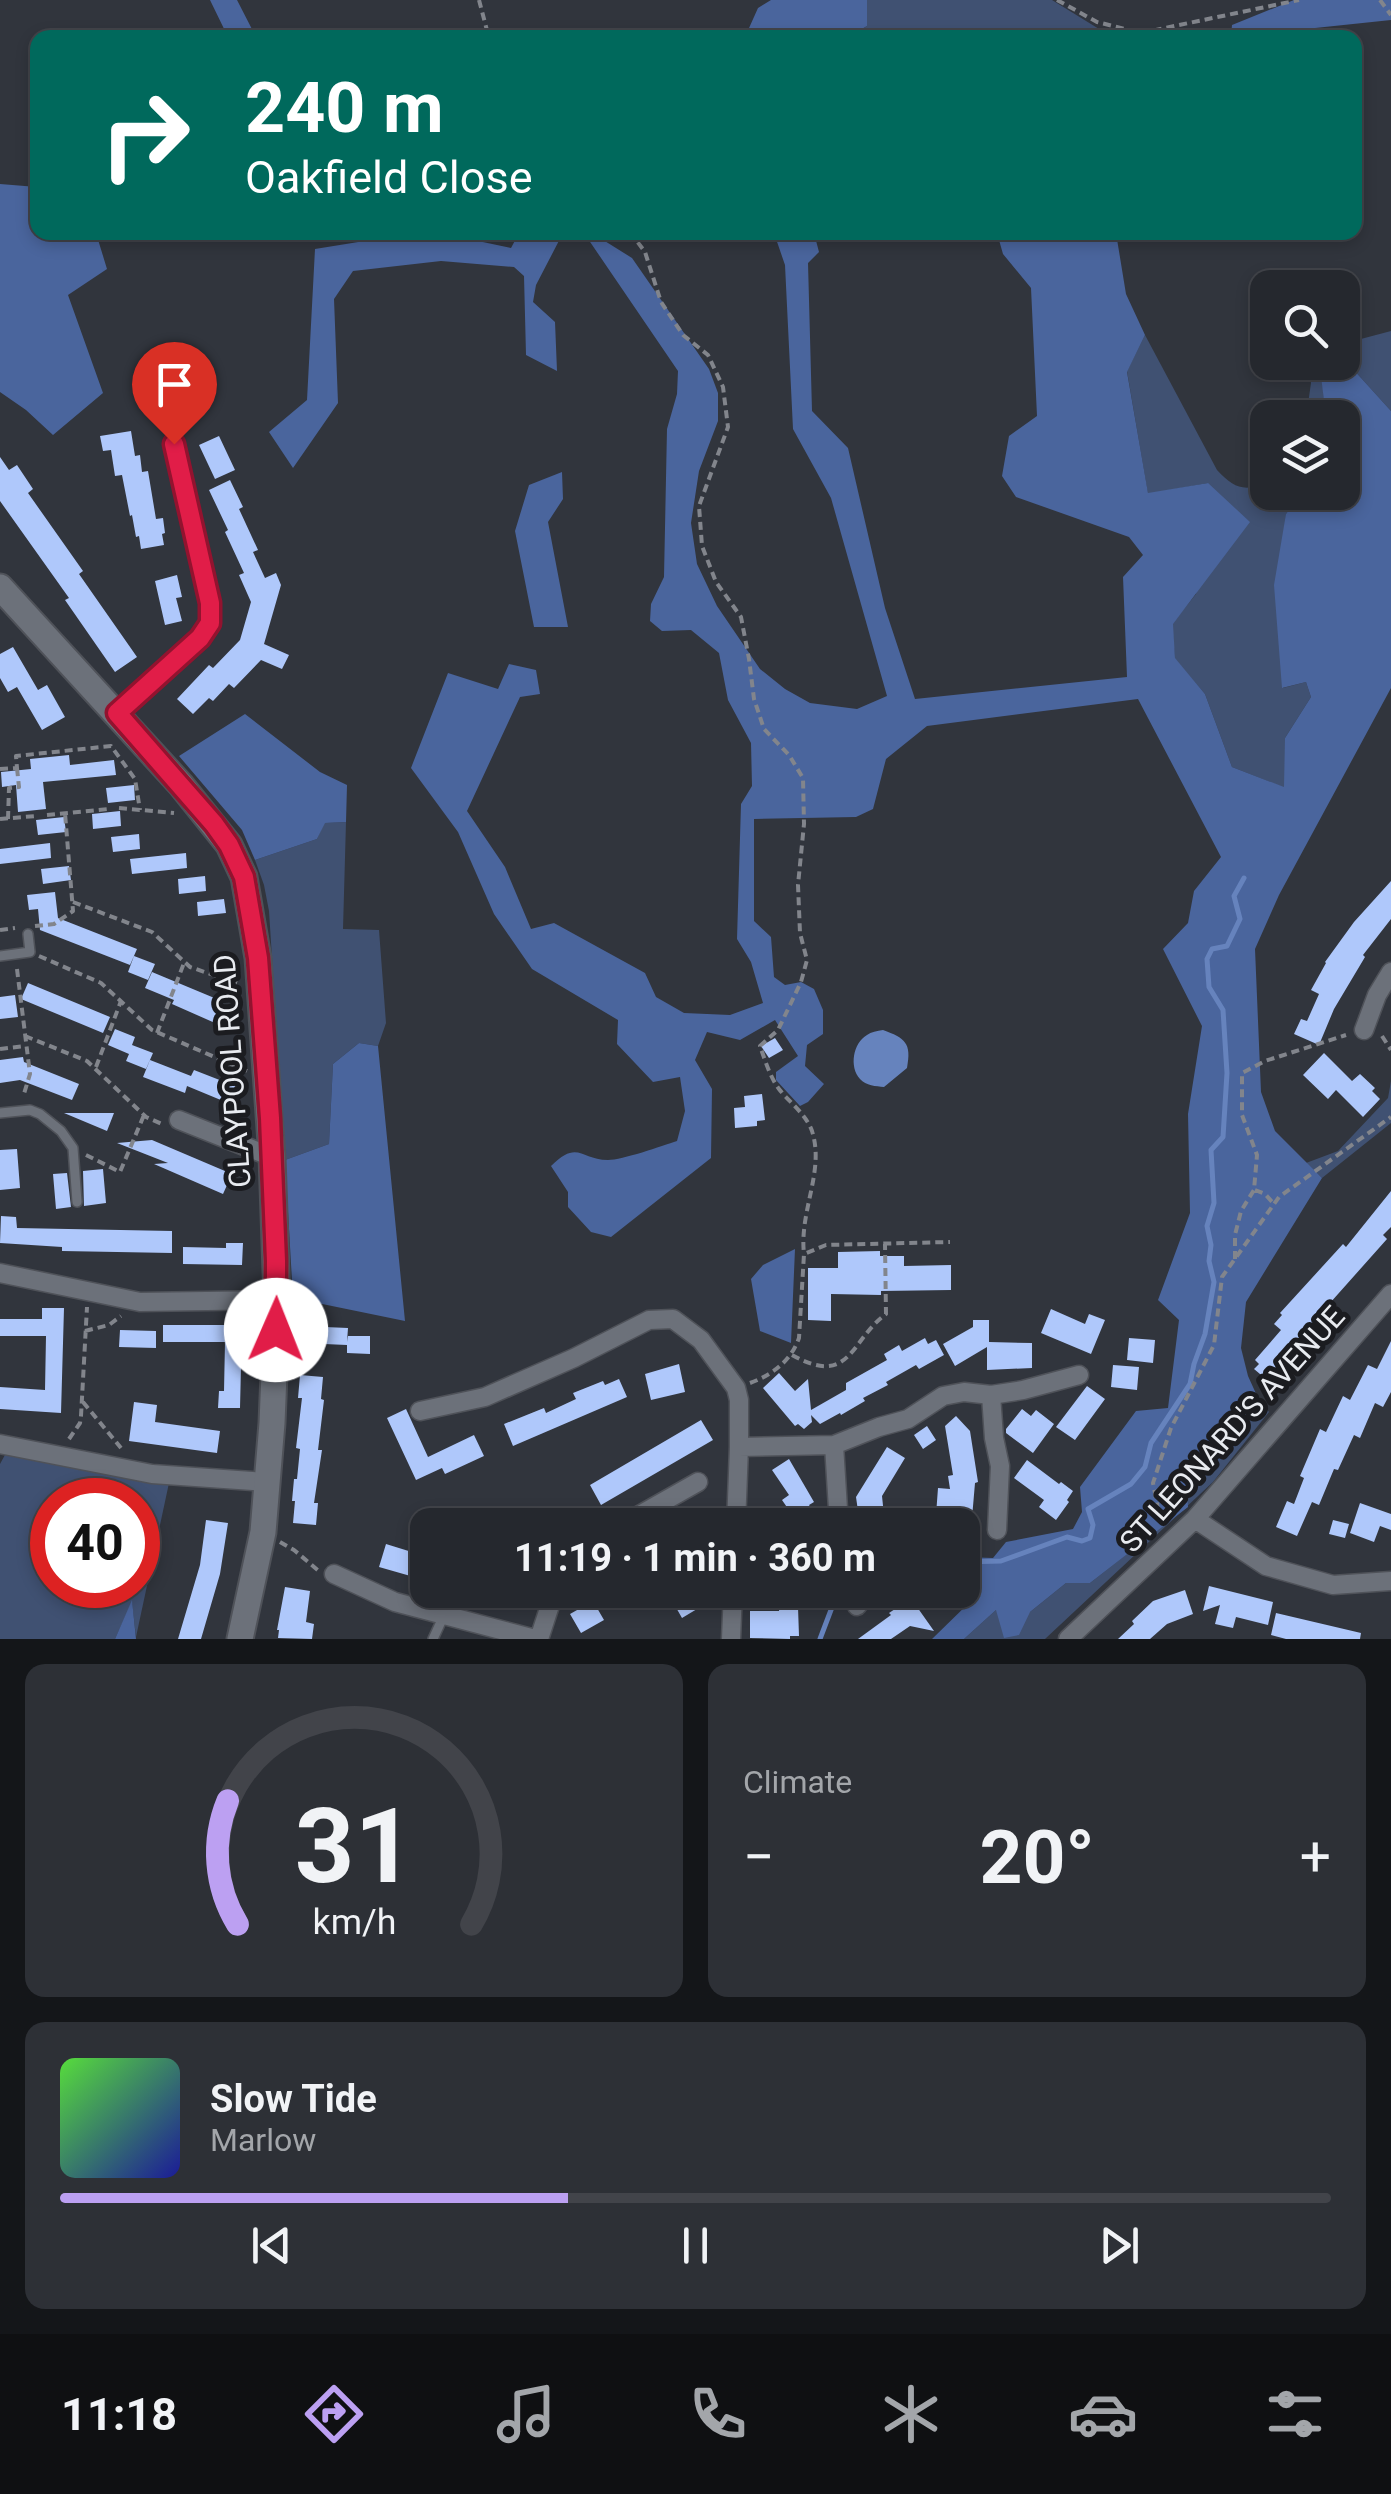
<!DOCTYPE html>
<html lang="en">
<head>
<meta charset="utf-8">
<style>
  :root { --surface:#25282e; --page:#2d3036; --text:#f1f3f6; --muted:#a3a6aa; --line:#42444a; --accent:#bca0f2 }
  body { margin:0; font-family:Roboto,sans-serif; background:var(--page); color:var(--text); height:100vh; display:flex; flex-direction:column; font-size:38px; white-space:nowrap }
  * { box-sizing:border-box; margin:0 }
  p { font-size:32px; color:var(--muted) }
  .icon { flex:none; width:55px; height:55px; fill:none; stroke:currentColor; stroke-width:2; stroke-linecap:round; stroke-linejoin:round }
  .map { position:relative; height:1639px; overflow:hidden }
  .drawer { display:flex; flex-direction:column; gap:25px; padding:25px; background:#141619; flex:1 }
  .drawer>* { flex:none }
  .banner { position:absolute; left:30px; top:30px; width:1332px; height:210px; border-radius:20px; box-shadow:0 5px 15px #0003,0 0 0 2px var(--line); background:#00695c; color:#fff; overflow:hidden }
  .controls { position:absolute; left:1250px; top:270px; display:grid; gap:20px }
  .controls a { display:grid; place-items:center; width:110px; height:110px; border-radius:20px; background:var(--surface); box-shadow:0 5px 15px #0003,0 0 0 2px var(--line); font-size:50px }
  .speed { position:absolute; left:30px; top:1478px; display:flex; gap:20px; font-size:50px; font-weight:700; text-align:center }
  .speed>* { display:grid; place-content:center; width:130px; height:130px; border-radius:50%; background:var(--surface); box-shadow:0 5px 15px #0003,0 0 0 2px var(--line); line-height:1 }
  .speed .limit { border:15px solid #d22; background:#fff; color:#111 }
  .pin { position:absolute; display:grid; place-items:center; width:85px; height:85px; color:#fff; margin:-102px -42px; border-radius:50% 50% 50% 0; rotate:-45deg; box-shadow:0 0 10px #0007 }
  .pin .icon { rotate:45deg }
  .me { position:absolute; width:110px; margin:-55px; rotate:1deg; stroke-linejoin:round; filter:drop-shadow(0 0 8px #0008) }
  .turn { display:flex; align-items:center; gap:35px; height:210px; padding:0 50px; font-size:45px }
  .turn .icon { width:130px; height:130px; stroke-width:2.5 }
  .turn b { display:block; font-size:70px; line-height:85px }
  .big { font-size:75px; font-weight:700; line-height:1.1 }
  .drawer .card { flex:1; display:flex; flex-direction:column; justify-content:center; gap:15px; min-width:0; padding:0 35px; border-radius:20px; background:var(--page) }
  .drawer .dial { align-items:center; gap:0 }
  .dial svg { height:260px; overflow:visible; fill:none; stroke:var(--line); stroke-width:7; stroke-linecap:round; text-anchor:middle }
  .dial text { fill:var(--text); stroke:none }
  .song { display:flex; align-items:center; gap:30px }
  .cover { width:120px; height:120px; border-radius:15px; background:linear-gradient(135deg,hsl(110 70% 55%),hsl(240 70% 35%)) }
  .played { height:10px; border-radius:5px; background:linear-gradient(90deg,var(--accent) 40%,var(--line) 40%) }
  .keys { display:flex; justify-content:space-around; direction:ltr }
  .heat { display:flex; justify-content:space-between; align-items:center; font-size:55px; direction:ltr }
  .drawer .tiles { flex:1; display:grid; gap:25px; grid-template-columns:1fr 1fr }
  .card:last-child { grid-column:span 2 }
  .trip { position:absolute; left:410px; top:1508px; width:570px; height:100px; border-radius:20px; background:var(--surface); box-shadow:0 5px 15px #0003,0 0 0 2px var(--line); font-weight:700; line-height:100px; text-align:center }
  .dock { display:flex; height:160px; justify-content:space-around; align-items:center; background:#0f1012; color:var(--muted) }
  .dock .icon { width:70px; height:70px }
  .dock .on { color:var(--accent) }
  .dock b { font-size:45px; color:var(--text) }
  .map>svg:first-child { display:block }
</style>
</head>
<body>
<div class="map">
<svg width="1391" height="1639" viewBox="0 0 1391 1639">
  <rect width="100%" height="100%" fill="#31353d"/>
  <path fill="#405172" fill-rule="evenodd" d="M867,0H1052L1112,37L848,38L867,26Z
    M1391,331V411L1343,358L1342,344Z
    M1145,335L1217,470C1234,488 1243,492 1267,483L1268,492L1301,493L1286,514L1283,688L1306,682L1311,697L1285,738V788L1232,767L1205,694L1175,659L1172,624L1196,594L1208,483L1148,494L1127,371Z
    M1309,363H1325L1321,368L1326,417L1306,418L1311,383Z
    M346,822L343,929L379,930L386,1023L378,1046L359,1043L333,1064L329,1144L285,1160L269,911L264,885L255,860L317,839L324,823Z
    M1391,1081V1123L1322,1178L1306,1163L1338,1151L1388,1098Z
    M1258,1398L1269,1412L1213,1482L1045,1639H964L996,1610L1030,1612L1066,1583H1090L1187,1507L1185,1468L1213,1435Z
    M6,1453L169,1483L136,1637L132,1602L115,1639H0V1464ZM52,1500H138V1585H52Z"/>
  <path fill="#4a659d" d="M210,0H237L256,37H228Z
    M771,0H867V26L848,37H745L758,8Z
    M1294,0H1391V20L1231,37L1232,25Z
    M0,184L37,187L38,232L96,233L107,269L68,295L103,393L53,435L26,410L0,392Z
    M414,233H440L511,248L519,233H563L536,285L533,302L555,322L557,371L526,355L524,276L514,267L441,261L353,271L334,299L338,403L293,468L269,432L307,400L315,249Z
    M584,233H592L632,258L709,369L718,393V421L699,471L691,523L697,564L717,606L760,669L785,689L810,703L857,709L887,696L831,498L793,429L785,265L774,233H814L819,252L808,263L812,411L848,448L885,608L915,699L1127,677L1123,577L1143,555L1129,537L1016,497L1002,476L1009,436L1037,416L1031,288L1003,254L997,233H1116L1126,294L1145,335L1127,372L1148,493L1208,483L1250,522L1173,624L1175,658L1205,694L1232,767L1284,787L1285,738L1311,697L1306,682L1282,688L1274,585L1286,514L1301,493L1342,492V418L1326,417L1320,368L1325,363L1342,362L1343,358L1391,411V688L1279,895L1255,949L1261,1092L1275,1131L1322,1178L1246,1302L1241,1348L1248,1376L1258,1398L1213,1435L1223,1456L1203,1472L1190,1461L1185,1467L1188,1507L1090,1583H1066L1030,1612L1019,1635L1004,1638L996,1610L964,1639H932L974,1598L951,1590H962L963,1557L993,1558L1006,1542L1073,1529L1082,1512L1080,1487L1136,1411L1168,1408L1179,1320L1158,1300L1190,1213L1188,1114L1202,1026L1163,949L1188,923L1194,891L1221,857L1138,699L927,726L886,759L873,809L856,817L754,819V921L771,937L774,977L785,985L801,982L814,989L823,1010V1034L807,1045L805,1066L824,1084L808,1102L800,1106L776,1080V1072L798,1056L775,1020L740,1040L707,1032L695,1060L712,1089L711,1158L611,1237L591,1232L568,1207V1192L551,1166C578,1139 581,1160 608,1160C622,1160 662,1146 677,1141L685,1111L680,1077L653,1082L617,1044L618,1020L532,969L494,914L458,832L411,768L448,673L498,689L509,664L536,670L540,694L520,697L467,811L505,867L531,929L554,923L645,973L656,997L684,1013L730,1015L763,1003L751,962L737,939L741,804L752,786L751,743L728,700L719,653L691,630L662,631L650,621L651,604L664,577L667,429L677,394L678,371Z
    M562,472L563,499L548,522L568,627H534L515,531L529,485Z
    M245,714L320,772L347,785L346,822L325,823L317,839L255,860L242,830L179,756Z
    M359,1043L378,1046L405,1321L293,1298L285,1160L329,1144L333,1064Z
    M795,1249L791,1343L760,1331L751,1279L763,1265Z
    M132,1600L136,1639H115Z"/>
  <path fill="#6683bd" d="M883,1030C905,1038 912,1043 907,1068L884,1087C876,1086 866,1086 860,1079C849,1067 853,1043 867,1035C871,1032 877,1031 883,1030Z"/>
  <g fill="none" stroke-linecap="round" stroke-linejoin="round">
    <path stroke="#6683bd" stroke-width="5" d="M962,1562L1001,1561L1067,1537L1082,1541L1090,1538L1093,1525L1088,1509L1131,1484L1145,1467L1151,1443L1190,1384L1194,1364L1205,1334L1214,1282L1209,1261L1211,1245L1207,1226L1214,1203L1211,1150L1223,1137L1227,1073L1223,1010L1209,987L1207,959L1212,949L1227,946L1240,919L1234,896L1244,878
      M820,1639L834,1602"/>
  </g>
  <path fill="#afc8fb" d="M131,431L135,456L140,455L142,472L148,471L156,519L163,518L165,533L162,534L164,545L141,549L139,536L136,537L132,515L130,516L122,475L115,476L111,450L103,451L100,436Z
    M219,436L235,470L215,479L199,445Z
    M0,457L9,470L17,465L33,489L28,493L83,571L79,574L137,657L115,672L65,600L69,598L0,501Z
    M230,480L243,507L239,509L258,550L253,552L265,578L276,573L281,585L264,644L289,655L282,669L261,660L234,688L229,684L213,701L209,698L193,714L177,699L209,665L213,668L240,640L251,602L239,575L244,573L225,532L228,530L209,490Z
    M177,575L182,597L176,598L182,621L165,625L155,581Z
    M13,647L38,690L47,685L65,717L42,730L17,687L8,692L0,678V654Z
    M69,755L70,765L114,760L116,775L43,782L46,809L18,812L16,785L2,787L1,772L31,769L30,759Z
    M134,785L135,800L108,803L106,788Z
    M120,811L121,826L93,829L92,814Z
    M64,817L66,832L38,835L36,820Z
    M139,834L140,849L113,852L111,837Z
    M50,843L51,858L0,864V849Z
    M186,853L187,868L132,874L130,859Z
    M69,866L71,880L43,884L41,869Z
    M205,876L206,891L179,894L178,879Z
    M1391,881V919L1363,955L1365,957L1334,1009L1319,1045L1294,1034L1301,1019L1307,1021L1319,994L1311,990L1326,963L1325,962L1354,922Z
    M55,892L58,918L137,949L130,965L40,930L38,909L29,910L27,895Z
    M224,899L226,913L198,916L197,902Z
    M134,956L155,964L148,980L128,972Z
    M152,972L224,1002L215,1023L172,1004L174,1000L145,988Z
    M28,983L110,1017L103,1033L21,999Z
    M15,995L18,1017L0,1019V997Z
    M115,1029L135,1037L132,1045L153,1053L146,1069L126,1061L129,1054L108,1045Z
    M775,1038L783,1050L769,1058L761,1046Z
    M1324,1053L1352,1081L1360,1074L1375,1088L1372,1091L1380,1099L1363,1117L1336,1090L1328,1099L1303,1075Z
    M23,1057L24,1062L79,1084L72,1100L20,1080L0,1083V1060Z
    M150,1060L191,1076L190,1078L194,1070L235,1086L228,1103L187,1086L185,1093L143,1077Z
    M762,1094L765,1120L757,1121V1126L735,1128L734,1108L745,1107L744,1096Z
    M64,1113H114L107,1131Z
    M152,1140L232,1174L223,1194L154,1164L168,1163L117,1143Z
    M17,1149L20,1188L0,1190V1150Z
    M103,1169L106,1203L84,1206L83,1171Z
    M67,1173L71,1207L56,1209L53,1174Z
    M1391,1191V1227L1383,1235L1387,1239L1330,1303L1335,1307L1312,1339L1273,1377L1270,1374L1266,1379L1254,1369L1259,1364L1255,1360L1281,1330L1274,1324L1282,1315L1280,1313L1343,1244L1346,1247Z
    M1,1216L16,1217L17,1228L172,1231V1253L62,1251V1247L0,1243Z
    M226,1243H243L242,1265L183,1264V1247L226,1248Z
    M880,1251V1256H904V1266L951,1265V1290L881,1291V1295L831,1294V1321L808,1320V1268H838V1252Z
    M42,1308H64L61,1413L0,1409V1387L45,1390L46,1336H0V1319H42Z
    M1051,1309L1085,1324L1089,1314L1105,1320L1091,1354L1041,1333Z
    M302,1318L325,1319V1327L348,1328L347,1342L348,1336H370V1354L347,1353V1345L324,1344V1336L302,1335Z
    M973,1320H989V1342L1032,1343V1368L987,1370V1347L955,1366L943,1344L973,1327Z
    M163,1325H242L240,1408H218L219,1391H224L225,1342H163Z
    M120,1330L156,1331V1348L119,1347Z
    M925,1338L928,1344L936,1340L944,1355L919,1369L916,1365L886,1382L888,1385L863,1398L865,1401L841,1415L840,1413L820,1424L811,1415L812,1422L804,1429L798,1424L795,1426L763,1388L779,1373L795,1391L808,1379L811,1410L846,1390V1383L887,1360L884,1354L899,1345L902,1351Z
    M1129,1338L1155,1340L1153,1363L1127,1360Z
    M1391,1341V1392L1383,1407L1375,1403L1360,1438L1354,1435L1338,1470L1334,1469L1319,1505L1312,1502L1297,1536L1276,1527L1287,1501L1294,1504L1304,1478L1300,1476L1320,1429L1326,1432L1343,1396L1350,1400L1368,1365L1377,1369Z
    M679,1364L685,1392L651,1400L645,1374Z
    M1113,1365L1139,1367L1137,1390L1111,1387Z
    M300,1375L323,1377L321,1399L324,1400L318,1450H322L314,1503H318L316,1525L293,1523L295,1501H292L294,1479H297L300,1449L296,1448L302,1398H298Z
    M619,1379L627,1397L513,1446L504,1424L544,1408L546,1413L576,1399L573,1393L603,1381L605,1385Z
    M1087,1386L1105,1399L1075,1440L1056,1427Z
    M134,1402L157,1405L155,1422L220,1431L217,1453L129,1441Z
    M406,1409L428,1457L474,1435L484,1456L445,1474L442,1468L416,1480L387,1418Z
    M1022,1409L1031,1416L1036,1410L1054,1424L1033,1453L1006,1433V1429Z
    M956,1416L970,1431L978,1482L975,1483L972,1518H968L967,1525H944V1516L936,1515L938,1488L950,1489L948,1476L953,1475L945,1426Z
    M701,1420L713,1440L601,1505L590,1485Z
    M927,1426L936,1440L923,1449L914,1435Z
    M887,1447L905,1458L882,1496L885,1525H860L856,1497Z
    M789,1459L814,1502L809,1505L813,1512L800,1520L796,1514L793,1516L782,1500L789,1495L772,1470Z
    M1027,1460L1059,1484L1061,1482L1073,1491L1067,1500L1069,1502L1056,1520L1039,1507L1044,1500L1014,1478Z
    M1360,1503L1391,1514V1530L1380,1526L1374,1542L1350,1533Z
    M206,1520L228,1523L220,1574L201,1639H178L200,1565Z
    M1333,1520L1349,1524L1345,1538L1329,1534Z
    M386,1544L428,1557V1581L379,1567Z
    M1209,1586L1273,1602L1268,1625L1236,1617L1233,1628L1215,1624L1220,1605L1203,1611Z
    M285,1587L310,1591L306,1622L314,1624L312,1639L278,1638L279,1630H277Z
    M466,1590H524L518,1609L465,1594Z
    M666,1590H686L697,1609L682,1618Z
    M780,1590H804L803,1607H798L799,1636H790V1639L750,1638V1611H779Z
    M1185,1590L1193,1614L1167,1624L1150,1639H1118L1134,1624L1132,1621L1153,1601Z
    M910,1597L934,1631L910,1626L891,1639H858L891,1615L889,1613L895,1609L894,1607Z
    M593,1601L604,1620L581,1633L570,1614Z
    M1276,1613L1361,1633L1360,1639H1286L1271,1635Z"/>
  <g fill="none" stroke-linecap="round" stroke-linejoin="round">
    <g stroke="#4f5259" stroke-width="12">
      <path id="lane" d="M0,956L30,952L28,934
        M0,1113L30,1110L40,1114L61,1131L73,1148L77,1202
        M433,1639L444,1615"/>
    </g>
    <g stroke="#4f5259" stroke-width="21">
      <path id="street" d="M117,713L201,638L210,623V603L174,444
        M1364,1030L1377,995L1391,972
        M179,1120L272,1157
        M0,1273L140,1302L277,1300
        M991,1395L994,1438L1000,1466L997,1530
        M420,1411L485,1397L574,1358L649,1320L673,1319L701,1340L736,1388L739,1400V1447L736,1525
        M0,1444L152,1474L266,1482
        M834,1445L839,1525
        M739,1447L834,1445L879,1427L908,1419L943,1396L964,1392L991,1395L1023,1390L1079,1375
        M1195,1519L1266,1566L1333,1585L1391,1581
        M622,1525L698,1482
        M334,1574L395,1602L535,1639
        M857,1606L868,1590
        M539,1639L555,1590
        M731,1639L733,1590
        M1068,1639L1195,1519L1391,1294"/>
    </g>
    <g stroke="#4f5259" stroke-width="29">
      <path id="secondary" d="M0,587L181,785L229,845L244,877L258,958L272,1157L277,1300L272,1423L263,1532L240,1639"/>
    </g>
    <path stroke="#82858c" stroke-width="4" stroke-dasharray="8 5" stroke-linecap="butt" d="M479,0L489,38
      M1057,0L1097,22L1141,33L1299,0
      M1380,0L1391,15
      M630,232L645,252L661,302L683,335L708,355L723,387L728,427L699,506L702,546L716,582L741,617L749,659L754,699L764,729L789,755L803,778L804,824L798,885L800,933L807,960L801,982L778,1030L760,1046C765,1060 770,1077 779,1089C789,1102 806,1114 812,1131C825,1171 799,1211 804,1254
      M0,769L17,768L16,756L111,746L135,779L140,810
      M119,808L174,813
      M47,815L108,809
      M0,819L36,816
      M8,819L9,788L19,787L17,768
      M73,902L152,932L190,967L237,983
      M35,926L54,924L73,911L65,813
      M0,930L15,928
      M39,956L101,983L152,1030L247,1071
      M17,969L30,1074L23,1097
      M157,1033L184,963
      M25,1036L87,1061L146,1117L162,1124
      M1382,1036L1391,1050
      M0,1049L25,1046
      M96,1067L121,1001
      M86,1155L120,1172L144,1115
      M1255,1190L1265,1194L1274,1204
      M1235,1259V1235L1241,1211L1254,1190L1257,1155L1242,1115V1073L1265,1061L1346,1035
      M85,1331L109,1325L121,1316
      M792,1355C851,1388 850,1340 886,1314L885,1244
      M750,1383C772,1375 791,1361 799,1338L804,1254L826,1245L950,1242
      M83,1402L121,1448
      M69,1439L80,1423L81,1416L87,1307
      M1164,1522L1159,1514L1153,1483L1171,1428L1214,1345L1222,1277L1279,1197L1391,1117
      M280,1542L294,1550L320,1572"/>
    <use href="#lane" stroke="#6c717a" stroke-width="9"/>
    <use href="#street" stroke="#6c717a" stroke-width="18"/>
    <use href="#secondary" stroke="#6c717a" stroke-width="25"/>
  </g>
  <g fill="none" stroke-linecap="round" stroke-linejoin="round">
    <g stroke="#92132f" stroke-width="25">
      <path id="route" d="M174,444L210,603V623L200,638L117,713L214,824L229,845L244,877L258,958L270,1118L276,1261V1330"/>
    </g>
    <use href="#route" stroke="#e11d48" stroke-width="18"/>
  </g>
  <g text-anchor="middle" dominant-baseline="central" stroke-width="10" stroke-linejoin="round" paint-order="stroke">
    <g font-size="30" fill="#e8ebf0" stroke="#1b1c20">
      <text transform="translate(232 1071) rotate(-94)">CLAYPOOL ROAD</text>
      <text transform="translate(1232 1429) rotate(-48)">ST LEONARD'S AVENUE</text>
    </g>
  </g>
</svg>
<div class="controls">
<a><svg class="icon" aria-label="search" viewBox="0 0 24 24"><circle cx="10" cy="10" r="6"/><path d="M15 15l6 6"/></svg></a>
<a><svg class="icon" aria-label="layers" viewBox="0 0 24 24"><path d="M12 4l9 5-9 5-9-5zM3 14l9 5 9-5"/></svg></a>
</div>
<div class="speed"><div class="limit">40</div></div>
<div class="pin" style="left:174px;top:444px;background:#d93025"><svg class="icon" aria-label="arrive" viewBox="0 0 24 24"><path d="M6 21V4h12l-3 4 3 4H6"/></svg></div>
<svg class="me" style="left:276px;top:1330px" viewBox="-20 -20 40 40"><circle r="19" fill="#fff"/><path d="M0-13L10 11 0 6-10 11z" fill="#e11d48"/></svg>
<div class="trip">11:19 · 1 min · 360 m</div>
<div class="banner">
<div class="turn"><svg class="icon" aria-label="right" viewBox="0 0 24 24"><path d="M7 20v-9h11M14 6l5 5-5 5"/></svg><div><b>240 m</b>Oakfield Close</div></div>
</div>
</div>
<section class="drawer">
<div class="tiles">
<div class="card dial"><svg viewBox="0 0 100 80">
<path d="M14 69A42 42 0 1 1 86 69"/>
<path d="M14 69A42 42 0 0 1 11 31" stroke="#bca0f2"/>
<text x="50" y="56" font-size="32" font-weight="700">31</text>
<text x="50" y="72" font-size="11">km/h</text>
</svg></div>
<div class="card"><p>Climate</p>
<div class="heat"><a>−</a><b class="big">20°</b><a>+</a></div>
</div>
<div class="card">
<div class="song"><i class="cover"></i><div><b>Slow Tide</b><p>Marlow</p></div></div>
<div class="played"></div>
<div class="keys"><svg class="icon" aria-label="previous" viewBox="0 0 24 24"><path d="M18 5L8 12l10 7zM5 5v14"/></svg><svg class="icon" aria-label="pause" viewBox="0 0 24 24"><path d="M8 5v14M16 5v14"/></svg><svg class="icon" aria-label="next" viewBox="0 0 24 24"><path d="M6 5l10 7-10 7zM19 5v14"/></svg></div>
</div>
</div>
</section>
<nav class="dock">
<b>11:18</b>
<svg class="icon on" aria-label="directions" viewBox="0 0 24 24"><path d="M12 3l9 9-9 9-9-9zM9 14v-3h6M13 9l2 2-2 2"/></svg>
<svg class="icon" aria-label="music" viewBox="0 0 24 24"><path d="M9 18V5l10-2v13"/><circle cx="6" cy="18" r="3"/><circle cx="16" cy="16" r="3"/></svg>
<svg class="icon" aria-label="phone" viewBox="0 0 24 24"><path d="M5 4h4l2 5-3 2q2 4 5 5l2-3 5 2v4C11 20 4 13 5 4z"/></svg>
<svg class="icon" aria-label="climate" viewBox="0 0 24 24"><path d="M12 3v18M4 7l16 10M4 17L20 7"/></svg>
<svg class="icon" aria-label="car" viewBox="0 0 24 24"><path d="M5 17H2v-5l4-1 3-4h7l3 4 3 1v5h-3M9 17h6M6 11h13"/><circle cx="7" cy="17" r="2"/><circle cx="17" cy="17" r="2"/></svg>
<svg class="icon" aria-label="filters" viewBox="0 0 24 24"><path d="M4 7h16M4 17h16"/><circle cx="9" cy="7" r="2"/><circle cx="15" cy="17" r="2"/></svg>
</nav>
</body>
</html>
